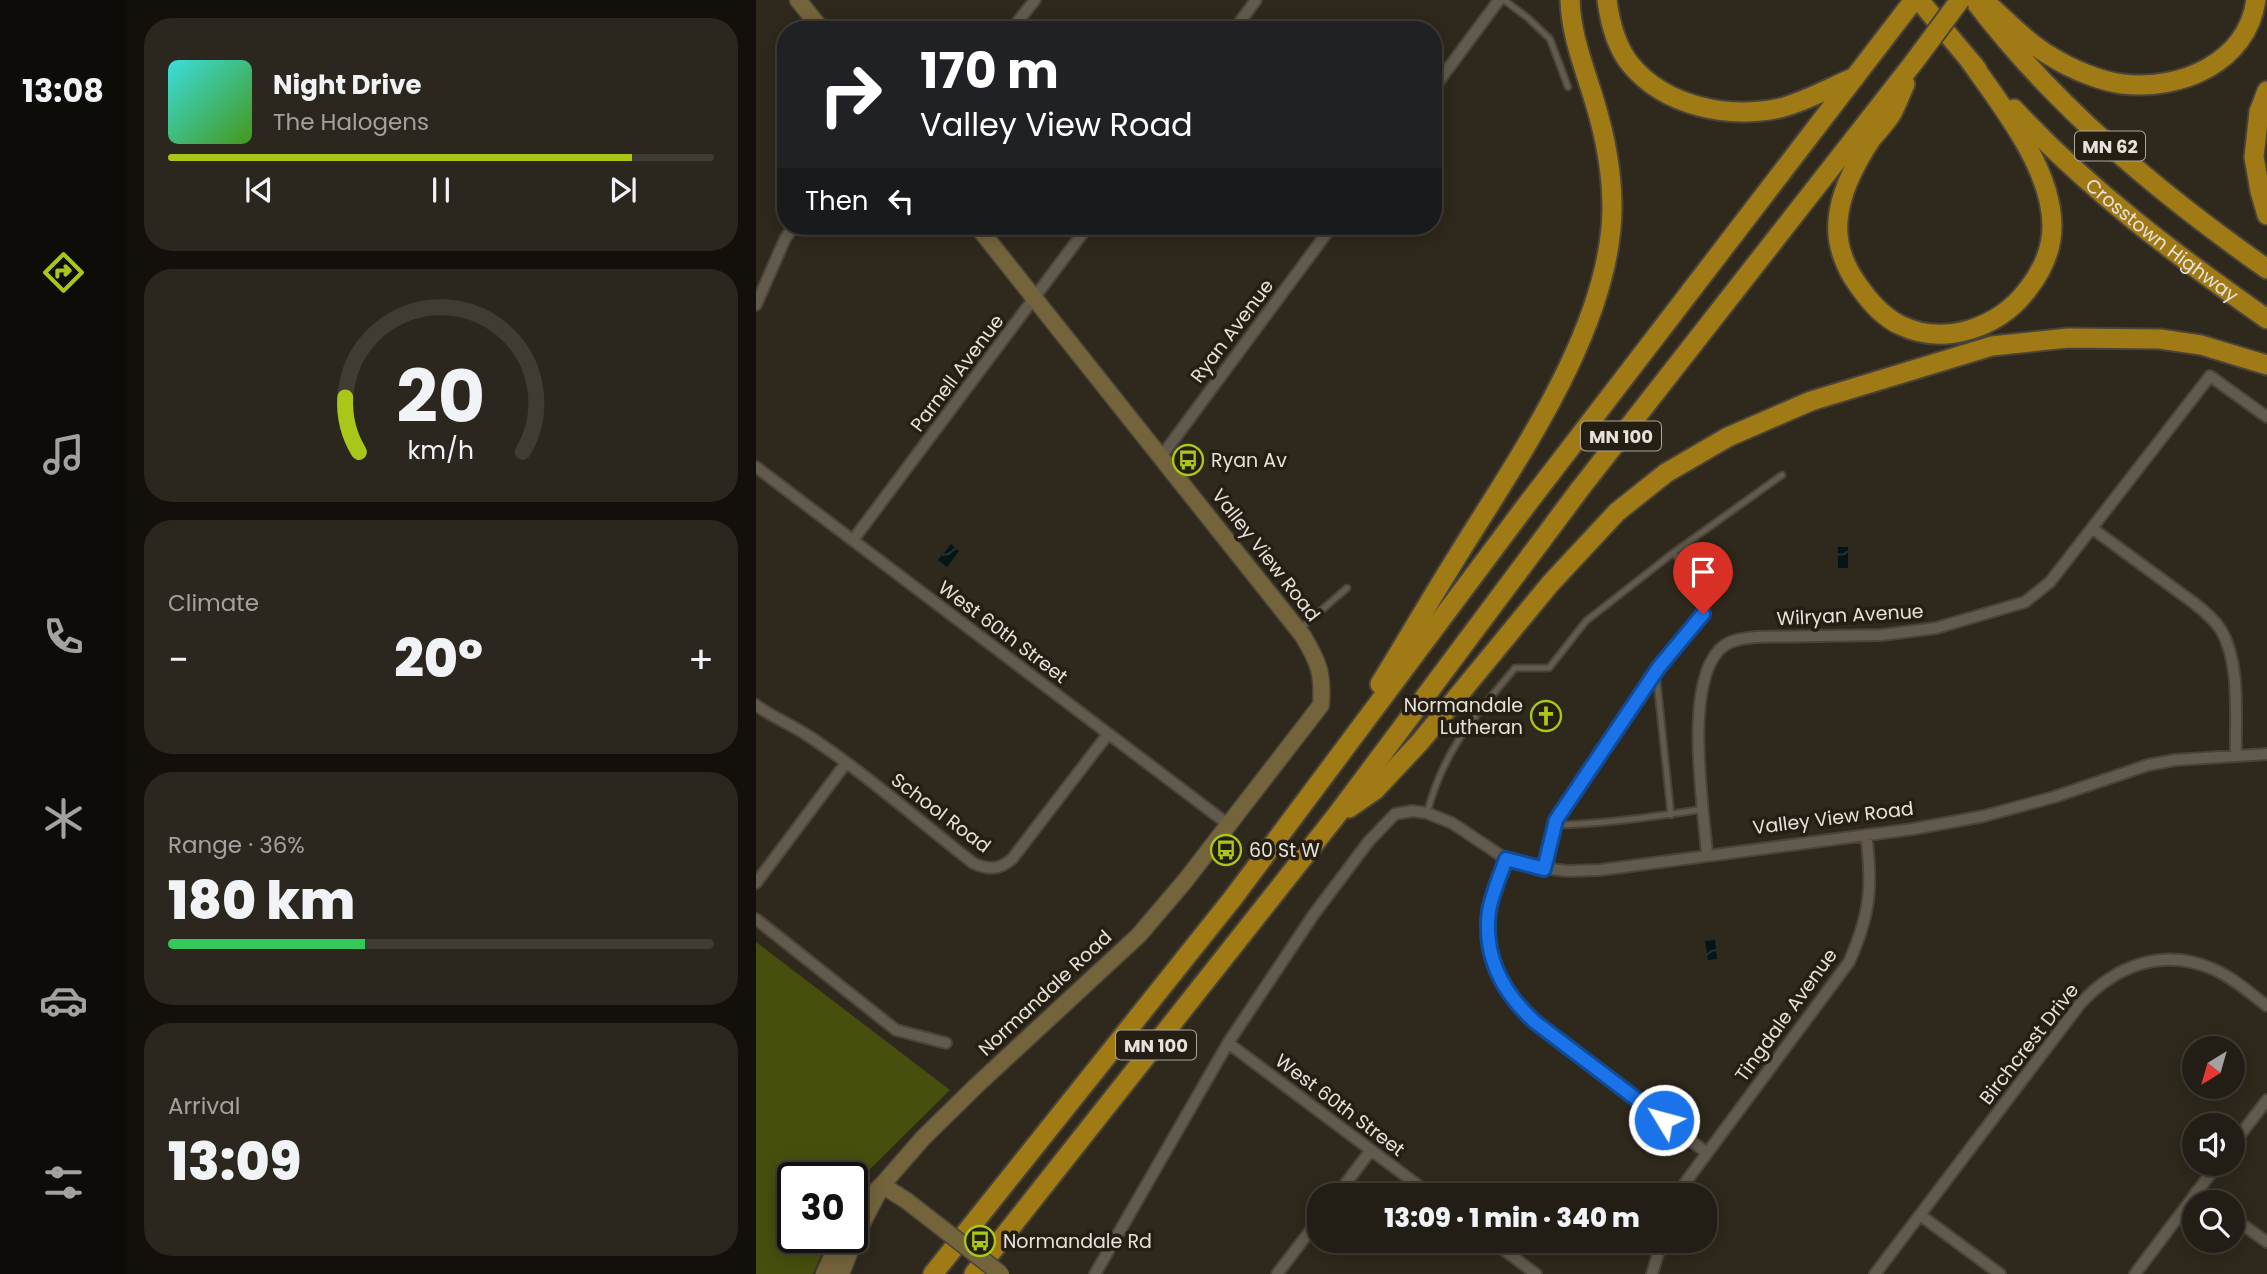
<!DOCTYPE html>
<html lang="en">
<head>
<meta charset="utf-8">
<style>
  :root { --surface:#231e15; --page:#2b271e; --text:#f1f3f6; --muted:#a3a2a0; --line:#403c34; --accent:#a9c719 }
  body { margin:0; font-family:Poppins,sans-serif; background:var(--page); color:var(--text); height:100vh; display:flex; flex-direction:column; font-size:26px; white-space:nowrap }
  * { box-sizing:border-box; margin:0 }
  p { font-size:23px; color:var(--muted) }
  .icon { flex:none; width:38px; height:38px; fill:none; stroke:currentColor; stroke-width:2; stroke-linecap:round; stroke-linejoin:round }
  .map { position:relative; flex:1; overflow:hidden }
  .sheet { display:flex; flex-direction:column; gap:18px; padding:18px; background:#13100c; width:630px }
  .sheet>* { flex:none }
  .top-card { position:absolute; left:21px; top:21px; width:665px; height:214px; border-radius:28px; box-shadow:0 4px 18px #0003,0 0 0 2px var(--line); background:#202124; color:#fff; overflow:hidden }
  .needle { width:46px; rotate:217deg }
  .controls { position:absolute; left:1426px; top:1036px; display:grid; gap:14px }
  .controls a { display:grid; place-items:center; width:63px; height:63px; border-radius:50%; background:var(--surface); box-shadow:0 4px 18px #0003,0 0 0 2px var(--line); font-size:35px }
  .speed { position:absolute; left:21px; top:1162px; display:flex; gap:14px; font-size:35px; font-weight:700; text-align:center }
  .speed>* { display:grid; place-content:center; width:91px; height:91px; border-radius:50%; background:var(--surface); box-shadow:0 4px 18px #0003,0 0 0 2px var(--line); line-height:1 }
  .speed .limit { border:4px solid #111; border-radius:10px; background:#fff; color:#111 }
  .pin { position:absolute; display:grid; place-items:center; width:60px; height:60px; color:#fff; margin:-72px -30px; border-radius:50% 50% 50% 0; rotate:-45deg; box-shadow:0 0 7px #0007 }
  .pin .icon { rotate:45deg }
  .me { position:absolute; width:77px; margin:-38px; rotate:307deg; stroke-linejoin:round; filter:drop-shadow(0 0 5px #0008) }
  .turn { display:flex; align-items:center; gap:24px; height:147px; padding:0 28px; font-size:32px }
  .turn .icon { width:91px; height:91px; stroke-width:2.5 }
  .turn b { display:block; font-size:49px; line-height:60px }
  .then { display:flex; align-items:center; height:66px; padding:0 28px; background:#0003; gap:14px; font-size:26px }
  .big { font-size:52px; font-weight:800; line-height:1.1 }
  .sheet .widget { flex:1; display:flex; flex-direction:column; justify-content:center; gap:10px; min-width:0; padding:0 24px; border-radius:28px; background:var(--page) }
  .sheet .dial { align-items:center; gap:0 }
  .dial svg { height:182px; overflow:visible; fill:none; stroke:var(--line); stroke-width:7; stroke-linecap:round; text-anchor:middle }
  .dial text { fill:var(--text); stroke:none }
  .song { display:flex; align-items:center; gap:21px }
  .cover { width:84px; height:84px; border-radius:10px; background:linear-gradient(135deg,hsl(180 70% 55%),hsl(100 70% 35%)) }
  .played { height:7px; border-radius:4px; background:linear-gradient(90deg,var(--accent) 85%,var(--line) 85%) }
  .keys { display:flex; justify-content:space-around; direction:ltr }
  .heat { display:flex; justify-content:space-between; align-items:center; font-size:38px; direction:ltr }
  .charge { height:10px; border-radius:5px; background:linear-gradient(90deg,#34c759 36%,var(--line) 0) }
  .trip { position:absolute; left:551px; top:1183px; width:410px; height:70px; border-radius:28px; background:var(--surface); box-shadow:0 4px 18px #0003,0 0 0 2px var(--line); font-weight:800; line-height:70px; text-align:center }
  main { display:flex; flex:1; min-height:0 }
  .tabs { display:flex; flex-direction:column; width:126px; justify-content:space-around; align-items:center; background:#0e0c08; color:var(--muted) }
  .tabs .icon { width:49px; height:49px }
  .tabs .selected { color:var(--accent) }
  .tabs b { font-size:32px; color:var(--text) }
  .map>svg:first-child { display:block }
</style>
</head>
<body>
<main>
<nav class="tabs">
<b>13:08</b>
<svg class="icon selected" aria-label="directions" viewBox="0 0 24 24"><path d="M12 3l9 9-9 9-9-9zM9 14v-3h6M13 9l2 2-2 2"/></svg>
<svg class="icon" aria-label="music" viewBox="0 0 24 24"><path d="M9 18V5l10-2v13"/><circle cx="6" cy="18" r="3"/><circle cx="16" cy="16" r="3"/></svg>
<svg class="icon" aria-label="phone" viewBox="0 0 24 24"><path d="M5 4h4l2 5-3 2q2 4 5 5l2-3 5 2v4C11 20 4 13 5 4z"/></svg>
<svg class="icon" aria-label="climate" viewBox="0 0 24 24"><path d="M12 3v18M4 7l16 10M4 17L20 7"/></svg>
<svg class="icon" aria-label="car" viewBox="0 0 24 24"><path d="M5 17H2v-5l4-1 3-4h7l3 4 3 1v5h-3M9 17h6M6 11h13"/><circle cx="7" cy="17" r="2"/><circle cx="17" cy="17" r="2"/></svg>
<svg class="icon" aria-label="filters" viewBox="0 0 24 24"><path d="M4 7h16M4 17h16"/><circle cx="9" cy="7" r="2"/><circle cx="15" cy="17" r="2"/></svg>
</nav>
<section class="sheet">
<div class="widget">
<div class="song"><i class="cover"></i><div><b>Night Drive</b><p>The Halogens</p></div></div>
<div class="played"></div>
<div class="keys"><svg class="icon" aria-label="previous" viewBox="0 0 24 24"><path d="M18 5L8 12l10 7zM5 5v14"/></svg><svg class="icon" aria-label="pause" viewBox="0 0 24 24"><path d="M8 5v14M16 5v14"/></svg><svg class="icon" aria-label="next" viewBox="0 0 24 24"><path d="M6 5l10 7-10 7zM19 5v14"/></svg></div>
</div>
<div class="widget dial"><svg viewBox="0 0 100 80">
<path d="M14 69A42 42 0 1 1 86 69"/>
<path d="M14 69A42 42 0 0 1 8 45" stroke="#a9c719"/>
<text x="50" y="56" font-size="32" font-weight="700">20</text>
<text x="50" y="72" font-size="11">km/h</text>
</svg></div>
<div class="widget"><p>Climate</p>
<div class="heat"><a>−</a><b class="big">20°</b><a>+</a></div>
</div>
<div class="widget"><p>Range · 36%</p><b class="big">180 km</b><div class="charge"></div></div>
<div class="widget"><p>Arrival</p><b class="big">13:09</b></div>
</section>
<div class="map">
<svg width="1511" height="1274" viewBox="0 0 1511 1274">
  <defs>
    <pattern id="water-waves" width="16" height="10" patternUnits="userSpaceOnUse" patternTransform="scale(1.75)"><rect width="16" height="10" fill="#041517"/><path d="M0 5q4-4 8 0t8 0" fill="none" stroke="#293738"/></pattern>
  </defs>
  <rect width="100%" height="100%" fill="#2f281c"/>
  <path fill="#474f0e" d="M0,942L194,1090L106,1177L96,1191V1178H37V1237H73L57,1274H0Z"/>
  <path fill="url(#water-waves)" d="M195,544L203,551L191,567L182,560Z
    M1082,547H1092V568H1082Z
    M959,940L961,959L952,960L949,941Z"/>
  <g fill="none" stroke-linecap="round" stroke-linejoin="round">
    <g stroke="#494339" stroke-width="9">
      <path id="lane" d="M748,0L772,18L794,39L812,87
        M917,553L1026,475
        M545,628L591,588
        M900,672L915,815
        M671,813C688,749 718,717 759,668H793L830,621L917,553L946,585L952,596L947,614L903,667L800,820L788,869
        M799,825C849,824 898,817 948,809"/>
    </g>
    <g stroke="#494339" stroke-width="14">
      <path id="street" d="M255,30L279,0
        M478,30L500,0
        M677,89L743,0
        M0,305L29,239L38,226
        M405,457L576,226
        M0,467L473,825
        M1337,529L1438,603C1448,611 1458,619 1465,630C1485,664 1479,717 1480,755
        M97,540L332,226
        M0,705C16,717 34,724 51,735C109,773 162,820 217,863C232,870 243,870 256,859L352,734
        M951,855C948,808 925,675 969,645C978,639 990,638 1000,637L1126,635L1180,628L1269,602L1294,582L1454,376L1511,417
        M750,859C744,876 736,894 733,911C726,956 747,993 779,1022L951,1153
        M0,883L90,763
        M0,919L140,1030L190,1043
        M472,1043L675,1195
        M1477,1144L1511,1100
        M1440,1192L1455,1202
        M581,1195L615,1150
        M920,1195L1093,962C1114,915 1117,886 1110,835
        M1164,1215L1244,1274
        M1477,1218L1511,1242
        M736,1241L780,1274
        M339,1274L472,1043L558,914L613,841L639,814L656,811L671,813L696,823L750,859L780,867L811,871L844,870L1157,829L1228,816L1298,797L1392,765L1419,760L1511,754
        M521,1274L564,1218
        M896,1274L906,1241
        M1119,1274L1324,1004C1359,966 1406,947 1457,969C1476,977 1494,993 1511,1006
        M1379,1274L1462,1164"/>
    </g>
    <g stroke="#494339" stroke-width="19">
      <path id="secondary" d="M42,0L66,30
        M126,1185L151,1201
        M96,1213L126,1185L167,1138L220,1086L383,935L429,881L565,705C567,673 563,663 547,636L221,226
        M68,1274L85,1237
        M85,1274L100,1235L122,1193"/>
    </g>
    <g stroke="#494339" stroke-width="23">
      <g id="highway">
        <path d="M851,0C854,23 860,47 875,65C910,107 973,119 1024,108C1049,102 1075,87 1099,77"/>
        <path d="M1163,0L1221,69"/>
        <path d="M1218,0C1298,106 1403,193 1511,269"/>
        <path d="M1234,6C1254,24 1273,44 1296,57C1315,69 1344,81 1366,84C1424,91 1491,63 1500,0"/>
        <path d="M1149,84C1145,93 1141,104 1136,113C1131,122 1123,130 1116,138C1100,162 1084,191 1082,221C1080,244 1089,267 1102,285C1113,301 1127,317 1144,325C1189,347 1244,327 1272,289C1286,271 1296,249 1296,226C1296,169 1246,106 1214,61"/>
        <path d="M1511,91L1503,112L1498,157L1504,191L1511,215"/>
        <path id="s1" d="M1258,109C1333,190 1421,256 1511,319"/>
        <path d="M624,684C651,640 677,595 704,552C764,455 856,324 856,207C856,172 849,136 839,103C829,69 815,36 814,0"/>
        <path d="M593,808L619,790L664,742L794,584L861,512L910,473L972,437L1055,401L1236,346L1312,338L1404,339L1445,345L1511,365"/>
        <path d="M177,1274L477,898L769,507L1158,0"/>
        <path d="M218,1274L580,816L824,489L1158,62"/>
      </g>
    </g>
    <use href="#lane" stroke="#615a4d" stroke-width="5"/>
    <use href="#street" stroke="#615a4d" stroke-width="10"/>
    <use href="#secondary" stroke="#74643c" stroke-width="16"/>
    <use href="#highway" stroke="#a07b15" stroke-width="19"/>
    <g stroke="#494339" stroke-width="19" stroke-linecap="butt">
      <path id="secondary-bridge" d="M151,1201L245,1274"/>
    </g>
    <g stroke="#494339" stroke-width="23" stroke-linecap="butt">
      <path id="highway-bridge" d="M1158,62L1204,0"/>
    </g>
    <use href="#secondary-bridge" stroke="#74643c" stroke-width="16"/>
    <use href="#highway-bridge" stroke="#a07b15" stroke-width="19"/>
  </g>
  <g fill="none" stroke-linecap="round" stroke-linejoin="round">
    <g stroke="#114b97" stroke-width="18">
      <path id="route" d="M908,1120L779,1022C747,993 727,956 733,911C736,894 744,876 750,859L788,869L800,820L903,667L947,614"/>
    </g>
    <use href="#route" stroke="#1a73e8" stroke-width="12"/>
  </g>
  <defs>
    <g id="bus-ring" transform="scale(1.575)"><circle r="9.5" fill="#251e13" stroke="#a9c719" stroke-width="1.5"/><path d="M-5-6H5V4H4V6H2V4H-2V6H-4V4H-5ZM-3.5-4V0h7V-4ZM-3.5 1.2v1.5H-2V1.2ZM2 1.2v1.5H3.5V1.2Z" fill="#a9c719"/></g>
    <g id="church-ring" transform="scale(1.575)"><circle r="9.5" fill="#251e13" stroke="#a9c719" stroke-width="1.5"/><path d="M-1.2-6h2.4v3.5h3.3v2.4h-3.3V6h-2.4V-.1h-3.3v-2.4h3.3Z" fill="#a9c719"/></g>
  </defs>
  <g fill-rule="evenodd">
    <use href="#bus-ring" x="432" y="460"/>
    <use href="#church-ring" x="790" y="716"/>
    <use href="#bus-ring" x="470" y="850"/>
    <use href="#bus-ring" x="224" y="1241"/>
  </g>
  <g text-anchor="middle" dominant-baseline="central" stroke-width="7" stroke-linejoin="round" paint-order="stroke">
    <g fill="#251e13" stroke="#aca69e" stroke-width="2">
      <rect x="1319" y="131.5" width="70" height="29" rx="5"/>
      <rect x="825" y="421.5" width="80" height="29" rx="5"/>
      <rect x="360" y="1030.5" width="80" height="29" rx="5"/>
    </g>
    <g font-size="18" font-weight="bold" fill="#e6e1da">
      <text x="1354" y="146">MN 62</text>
      <text x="865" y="436">MN 100</text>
      <text x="400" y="1045">MN 100</text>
    </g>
    <g font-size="19" fill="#e6e1da" stroke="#251e13">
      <text stroke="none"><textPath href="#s1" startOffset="198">Crosstown Highway</textPath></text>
      <text transform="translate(476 331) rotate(-53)">Ryan Avenue</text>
      <text transform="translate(201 373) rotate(-53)">Parnell Avenue</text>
      <text transform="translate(510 555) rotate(52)">Valley View Road</text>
      <text transform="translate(1094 615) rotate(-3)">Wilryan Avenue</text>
      <text transform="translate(247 632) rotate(37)">West 60th Street</text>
      <text transform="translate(185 813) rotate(37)">School Road</text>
      <text transform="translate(1077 818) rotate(-7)">Valley View Road</text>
      <text transform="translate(289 993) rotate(-43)">Normandale Road</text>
      <text transform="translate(1030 1015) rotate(-54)">Tingdale Avenue</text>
      <text transform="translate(1273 1044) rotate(-52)">Birchcrest Drive</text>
      <text transform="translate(584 1105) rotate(37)">West 60th Street</text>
    </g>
    <g font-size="19" fill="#e6e1da" stroke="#251e13" text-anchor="start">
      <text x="455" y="460">Ryan Av</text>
      <text x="767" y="705" text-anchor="end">Normandale<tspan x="767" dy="22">Lutheran</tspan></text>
      <text x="493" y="850">60 St W</text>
      <text x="247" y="1241">Normandale Rd</text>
    </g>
  </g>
</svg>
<div class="controls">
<a><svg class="needle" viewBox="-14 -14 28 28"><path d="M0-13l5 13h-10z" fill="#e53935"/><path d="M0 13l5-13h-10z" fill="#a3a2a0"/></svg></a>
<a><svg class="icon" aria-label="sound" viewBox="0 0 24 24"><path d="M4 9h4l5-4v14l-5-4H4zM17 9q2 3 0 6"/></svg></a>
<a><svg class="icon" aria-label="search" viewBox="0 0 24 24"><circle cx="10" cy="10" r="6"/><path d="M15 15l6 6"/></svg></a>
</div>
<div class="speed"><div class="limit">30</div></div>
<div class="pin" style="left:947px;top:614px;background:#d93025"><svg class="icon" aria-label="arrive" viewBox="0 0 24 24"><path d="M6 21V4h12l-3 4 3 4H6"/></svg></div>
<svg class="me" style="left:908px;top:1120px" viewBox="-20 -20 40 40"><circle r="17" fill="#1a73e8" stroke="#fff" stroke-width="3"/><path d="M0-11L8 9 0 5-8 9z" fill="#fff"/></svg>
<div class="trip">13:09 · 1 min · 340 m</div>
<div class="top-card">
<div class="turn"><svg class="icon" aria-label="right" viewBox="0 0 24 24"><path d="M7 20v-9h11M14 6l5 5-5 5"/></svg><div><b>170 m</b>Valley View Road</div></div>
<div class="then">Then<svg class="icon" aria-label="left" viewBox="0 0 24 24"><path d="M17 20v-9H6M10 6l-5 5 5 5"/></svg></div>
</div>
</div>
</main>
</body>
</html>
